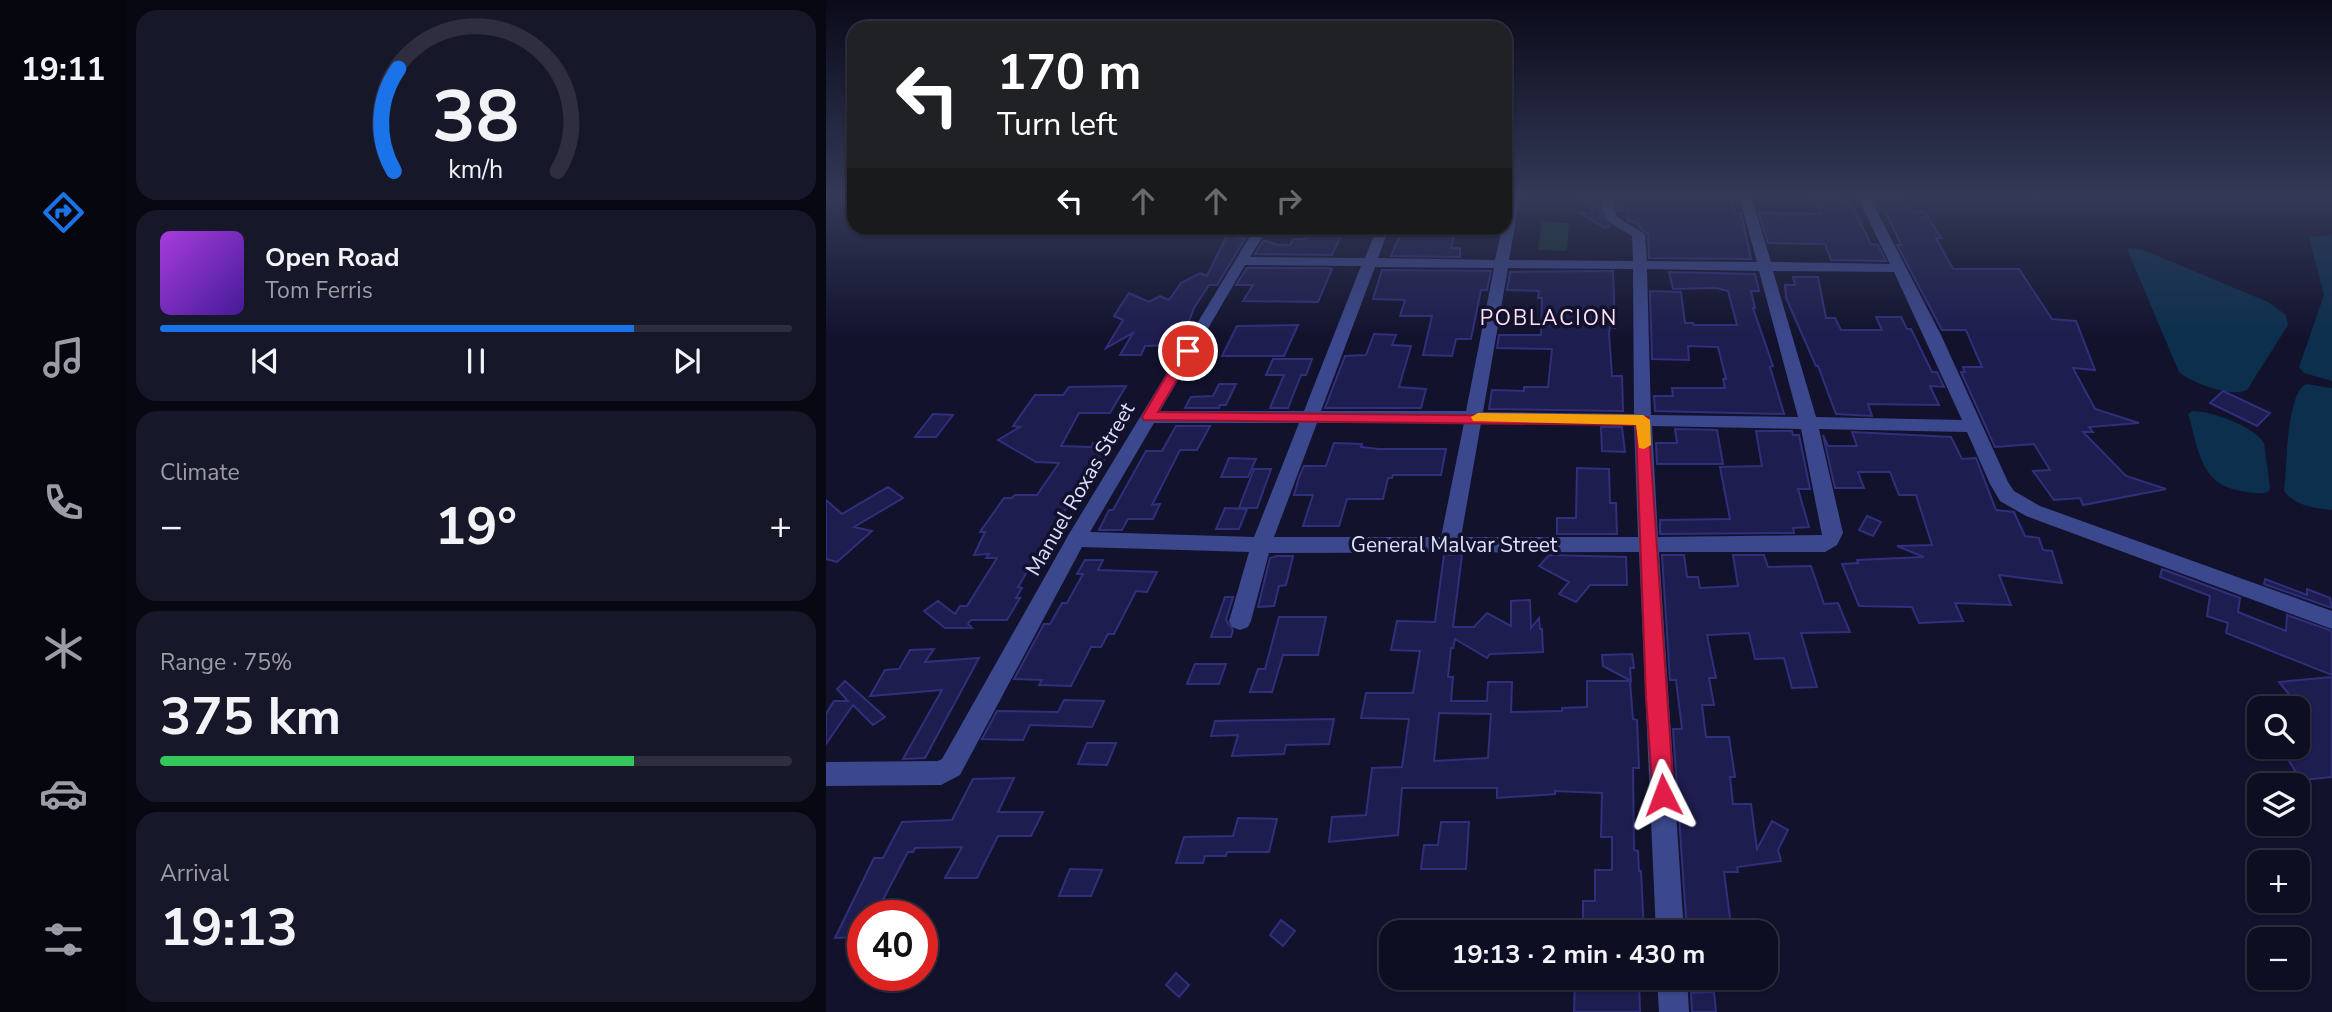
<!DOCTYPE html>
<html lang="en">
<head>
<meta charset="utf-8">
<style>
  :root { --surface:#0e0e22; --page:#17172a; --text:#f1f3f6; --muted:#9b9ca5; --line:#2e2e40; --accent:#1a73e8 }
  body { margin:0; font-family:"Nunito Sans",sans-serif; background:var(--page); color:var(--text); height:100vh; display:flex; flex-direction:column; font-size:26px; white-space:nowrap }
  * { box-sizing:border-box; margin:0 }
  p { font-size:23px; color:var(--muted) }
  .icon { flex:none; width:38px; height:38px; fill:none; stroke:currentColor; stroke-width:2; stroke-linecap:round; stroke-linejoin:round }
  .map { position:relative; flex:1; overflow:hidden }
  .panel { display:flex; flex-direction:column; gap:10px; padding:10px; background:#080813; width:700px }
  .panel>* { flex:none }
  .top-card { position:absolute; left:21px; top:21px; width:665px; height:214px; border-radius:21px; box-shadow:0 2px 5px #0004,0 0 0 2px var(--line); background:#202124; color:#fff; overflow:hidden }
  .tools { position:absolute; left:1421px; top:696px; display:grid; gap:14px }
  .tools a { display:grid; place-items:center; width:63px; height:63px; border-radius:14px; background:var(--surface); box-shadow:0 2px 5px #0004,0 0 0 2px var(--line); font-size:35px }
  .speed { position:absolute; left:21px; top:900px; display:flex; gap:14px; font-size:35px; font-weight:700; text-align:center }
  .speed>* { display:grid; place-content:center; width:91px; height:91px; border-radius:50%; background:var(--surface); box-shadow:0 2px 5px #0004,0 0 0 2px var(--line); line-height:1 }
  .speed .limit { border:10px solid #d22; background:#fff; color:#111 }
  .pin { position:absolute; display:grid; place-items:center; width:60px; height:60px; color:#fff; margin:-30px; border:4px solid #fff; border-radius:50%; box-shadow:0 2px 7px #0007 }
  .me { position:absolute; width:77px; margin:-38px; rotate:357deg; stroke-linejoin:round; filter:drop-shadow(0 0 5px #0008) }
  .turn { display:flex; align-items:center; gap:24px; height:147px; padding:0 35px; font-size:32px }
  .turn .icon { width:91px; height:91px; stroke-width:2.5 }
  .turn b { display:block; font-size:49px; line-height:60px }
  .lanes { display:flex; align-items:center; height:66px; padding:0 35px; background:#0003; justify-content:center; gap:35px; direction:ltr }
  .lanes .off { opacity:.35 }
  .big { font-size:52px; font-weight:700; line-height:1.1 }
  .panel .card { flex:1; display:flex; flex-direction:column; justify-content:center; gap:10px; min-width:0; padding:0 24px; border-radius:21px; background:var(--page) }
  .panel .dial { align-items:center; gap:0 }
  .dial svg { height:182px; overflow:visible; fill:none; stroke:var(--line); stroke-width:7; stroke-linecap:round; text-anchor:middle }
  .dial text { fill:var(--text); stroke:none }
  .song { display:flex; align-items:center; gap:21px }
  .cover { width:84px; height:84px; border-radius:10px; background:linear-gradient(135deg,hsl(280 70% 55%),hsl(260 70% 35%)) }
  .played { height:7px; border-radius:4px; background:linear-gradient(90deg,var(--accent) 75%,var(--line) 75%) }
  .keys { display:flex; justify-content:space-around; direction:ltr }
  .heat { display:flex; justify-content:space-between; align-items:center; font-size:38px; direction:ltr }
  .charge { height:10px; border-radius:5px; background:linear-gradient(90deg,#34c759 75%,var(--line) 0) }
  .trip { position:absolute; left:553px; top:920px; width:399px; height:70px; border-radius:21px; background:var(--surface); box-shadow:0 2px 5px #0004,0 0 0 2px var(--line); font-weight:700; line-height:70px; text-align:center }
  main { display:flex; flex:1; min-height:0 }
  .tabs { display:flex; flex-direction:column; width:126px; justify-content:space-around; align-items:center; background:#06060e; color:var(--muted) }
  .tabs .icon { width:49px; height:49px }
  .tabs .on { color:var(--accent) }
  .tabs b { font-size:32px; color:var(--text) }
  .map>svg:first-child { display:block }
</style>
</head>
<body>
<main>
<nav class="tabs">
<b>19:11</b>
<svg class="icon on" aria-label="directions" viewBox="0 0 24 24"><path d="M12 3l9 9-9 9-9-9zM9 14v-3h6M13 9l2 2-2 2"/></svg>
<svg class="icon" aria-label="music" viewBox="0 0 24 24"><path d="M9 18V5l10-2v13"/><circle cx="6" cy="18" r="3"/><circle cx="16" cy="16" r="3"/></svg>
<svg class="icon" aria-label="phone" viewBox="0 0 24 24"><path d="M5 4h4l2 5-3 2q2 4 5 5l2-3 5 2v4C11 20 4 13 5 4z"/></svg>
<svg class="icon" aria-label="climate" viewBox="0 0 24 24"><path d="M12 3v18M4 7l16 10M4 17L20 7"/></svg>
<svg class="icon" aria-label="car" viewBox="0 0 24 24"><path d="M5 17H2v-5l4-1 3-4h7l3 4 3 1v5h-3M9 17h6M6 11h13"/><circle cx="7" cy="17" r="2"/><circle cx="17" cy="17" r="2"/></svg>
<svg class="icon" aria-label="filters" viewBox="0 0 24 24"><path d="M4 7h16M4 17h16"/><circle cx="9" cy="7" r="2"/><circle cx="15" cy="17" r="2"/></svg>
</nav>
<section class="panel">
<div class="card dial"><svg viewBox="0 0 100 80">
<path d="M14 69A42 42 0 1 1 86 69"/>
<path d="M14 69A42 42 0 0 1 16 24" stroke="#1a73e8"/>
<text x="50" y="56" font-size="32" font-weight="700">38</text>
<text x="50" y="72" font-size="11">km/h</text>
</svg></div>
<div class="card">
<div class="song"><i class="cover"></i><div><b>Open Road</b><p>Tom Ferris</p></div></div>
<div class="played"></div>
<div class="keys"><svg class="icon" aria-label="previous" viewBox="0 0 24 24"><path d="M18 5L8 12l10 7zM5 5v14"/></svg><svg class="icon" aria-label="pause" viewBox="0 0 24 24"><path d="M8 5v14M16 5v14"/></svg><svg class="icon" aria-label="next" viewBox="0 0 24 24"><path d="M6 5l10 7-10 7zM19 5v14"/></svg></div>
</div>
<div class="card"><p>Climate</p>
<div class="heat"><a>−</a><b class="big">19°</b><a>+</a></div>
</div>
<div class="card"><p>Range · 75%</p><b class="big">375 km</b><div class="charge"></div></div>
<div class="card"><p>Arrival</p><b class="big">19:13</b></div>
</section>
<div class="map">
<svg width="1506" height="1012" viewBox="0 0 1506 1012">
  <rect width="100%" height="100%" fill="#12122d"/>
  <path fill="#143830" d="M716,222L743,223L741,251L712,250Z"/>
  <path fill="#0b2f4d" d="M1506,235V381L1478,373L1473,367L1498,295L1483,237Z
    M1304,248L1317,250L1442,302L1460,315L1462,325L1421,390C1405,398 1366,383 1353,372L1301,249Z
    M1480,384L1506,388V510C1489,508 1469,506 1458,491C1461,468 1460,394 1480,384Z
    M1367,411C1385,411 1428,426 1438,443L1444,488L1442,492C1433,495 1424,492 1415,491C1373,484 1373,448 1362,414Z"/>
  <path fill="#1e1d4f" stroke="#302f7b" stroke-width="2" fill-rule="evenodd" d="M756,196H770L775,213L784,226L779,228L754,213H767Z
    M788,196H903L909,213H915L925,259L823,258L822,234L813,227L812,223L802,221L801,210H792Z
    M1074,196L1086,211L1099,212L1115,238H1110L1127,269H1193L1226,319L1250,321L1269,370L1247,368L1269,409L1313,423L1263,427L1267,432H1257L1300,476L1340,489L1257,505L1254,498L1228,500L1207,471L1224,470L1208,444L1169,447L1135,372H1139L1137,367H1156L1140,330H1116L1071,245H1075L1059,211H1054L1046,197Z
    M988,198L1024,202L1045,244L1052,245L1060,261L1005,260L999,244L942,243L933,213L995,214Z
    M486,228H519L506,255L429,254L438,240L451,245H464L467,239H479Z
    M577,228L630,230L625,248H634V257L565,256Z
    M402,233L417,239L419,233L422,234L391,285H383L368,308L357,337H351L348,345L319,346L315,355H294L307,333L280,348L297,320L288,316L303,293L323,302L334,296L343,300L355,283L374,273L381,276Z
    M421,268H500L506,269L492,302L417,301L427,285H410Z
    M556,270L665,271L661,290H655L645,339H630L626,356L597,355L606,316H574L579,300L547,299Z
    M787,271L789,328L784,327L783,333L786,376H796L797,411L663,409L666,390L698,391V387H722L726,349L671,348L673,335H715L716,298H712L713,291L681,290L684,272Z
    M843,272L929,274L933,291H925L929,308H927L947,366L944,367L958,414L829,411L828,396H847L846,388H899L897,379H900L892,347L862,346L863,360L826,359L824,291L855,292L859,323H867L868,325H911L902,291L890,288L847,289Z
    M967,277H992L1000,318H1009L1015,330H1056L1050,317H1075L1081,329H1085L1106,372H1111L1118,387L1104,386L1113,405L1042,404L1046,416L1010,414L992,366H990L960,298L959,285H969Z
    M472,325L458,356H396L411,326Z
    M548,334L570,335L566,345L585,346L573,387L600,389L595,408H499L519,356L540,355Z
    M447,359H486L480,375H475L462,408H444L458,375H440Z
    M393,384H410L400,405H394L393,408H359L365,397L387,396Z
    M300,386L284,413H253L235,446L265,447L267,443H289L256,496H248L223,535H228L216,555H211L192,587L196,588L190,598H194L181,620H145L142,624L146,628H119L98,611L112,601L129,614L134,606H141L171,558H160L163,554L148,555L159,532H154L178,498H186L189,495H211L233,463L210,462L172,440L194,427L187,426L209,395H237L243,387Z
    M1397,391L1444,413L1431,426L1384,403Z
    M107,414L127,415L110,437H89Z
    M350,426H384L371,450H354L326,505L334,504L327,519H302L296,530H273L283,510H287L320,451H336Z
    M775,427H796L799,452L776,451Z
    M849,429L891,430L897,464H831L830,443H851Z
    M930,431H966L967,435H973L984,489H972L983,527L967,528L968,533L834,534V520L904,519L894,467L936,466Z
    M1026,432L1125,437L1136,459L1150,458L1170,510L1188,512L1199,536L1213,538L1217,550L1226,551L1236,583L1173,575L1185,605L1129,603L1137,621L1093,623L1086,607L1033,606L1016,564L1032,563L1031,560L1098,557L1071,546L1106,545L1090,495H1073L1064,472H1032L1038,488H1009L997,435L1002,446H1031Z
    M508,443L536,444L535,447L553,449H620L615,475H567L566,478H562L557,499H521L513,526H477L487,495H468L473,477L478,466H500Z
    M403,458L430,459L422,477H395Z
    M751,468L783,469L784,503H790L791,534H731V518H750Z
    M428,469H445L431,508H413Z
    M62,487L77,498L28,527L46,531L11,562L0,559V500L16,514Z
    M399,508L421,509L413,529H390Z
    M1041,516L1055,522L1047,536L1033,530Z
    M618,555H636L627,627H648L661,613L685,626V601L704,600L705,628L713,618L714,629H716L717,652L664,654L661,658L629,639L627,648H625L622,677H627L625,701H661L662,682H686L685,712L736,711V708L761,707V681H804L807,719L811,720L813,768H807L808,850L812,851L813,871H815L818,933H757V901H769V870H786V837H775L776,793L729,791V794L671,798V788H576L572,835L503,842L506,817L540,815L546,768L576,767L583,719L535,718L540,693H587L594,651L565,650L571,621L609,622ZM613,713L665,714L662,758L608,761Z
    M723,555L800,557L801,585H764L750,602L733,594L743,582L713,566Z
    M836,555H858L861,577H872L874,588L912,586L907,555H938L942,567L985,566L998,604L1012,603L1024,632L975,633L991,687L966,688L958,658L929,659L923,633L881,635L890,678H883L888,705H876L880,737H903L909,777H904L907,804H925L931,849L946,821L962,830L952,850L955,861L911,867L912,872H898L906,933H861L847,729H856L850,680H844Z
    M451,556H467L460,585L453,586L448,606L432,607L444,558Z
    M259,560H277L272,570L331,572L321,592L310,591L288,634H282L275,647H265L245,686L213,685L216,680L188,679L218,624H224L236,603H241L257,574H251Z
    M1336,569L1414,598L1412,612L1460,631L1461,615L1506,631V675L1400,633L1402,623L1381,616L1384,596L1334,577Z
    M1439,579L1481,595V589L1504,598L1506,608L1438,584Z
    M399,597H407L400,620L407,630L405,637H385Z
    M453,617H500L492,655H457L446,692H424L432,669H439Z
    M108,649L99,662L153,658L99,758L77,759L116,690L44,696L59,670L73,669L84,650Z
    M806,654L808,668H804L805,681L777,666L776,655Z
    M369,664H400L393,684H361Z
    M1506,677V777L1475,780L1454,747H1472V705L1453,682Z
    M19,681L59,717L47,725L27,705L0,744V714L8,701H22L11,689Z
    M238,700L278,701L266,727L204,725L197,740L156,739L171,711L232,712Z
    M508,719L503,744L460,745L458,754L406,756L412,735L385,736L389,721Z
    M261,743H290L281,765L252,764Z
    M188,778L172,812H217L205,836H172L151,878H119L136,847L89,848L87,852H82L49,915H37V937L9,938L48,858H57L76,822L126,820L147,779Z
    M412,818L451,819L443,852H401L400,856H379L377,863H350L358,837L407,836Z
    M615,822H643L640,869H595L598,845H612Z
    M244,869L276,870L265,896H233Z
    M455,920L469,931L457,946L444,935Z
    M350,973L363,985L353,997L340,985Z
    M749,978H813L814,1012H748Z
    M888,992L890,1012H866L865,993Z"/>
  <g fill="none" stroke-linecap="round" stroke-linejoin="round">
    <path fill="#3c488d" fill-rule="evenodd" d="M0,196H7L0,201Z
      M682,196H694L683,260L807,261L806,236C784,222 778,224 773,196H785L791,217L819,234L821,261L931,262L913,196H925L945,262L1064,264L1031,196H1043L1115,335L1182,482L1188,491L1214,506L1506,611V629L1200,516L1174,501L1164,484L1141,432L993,429L1017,533L1011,545L999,552H833L858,933H830L813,552L443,553L425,621L422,627L414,630L406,627L403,621L423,552L256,547L134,775L115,785L0,786V762L112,761L116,759L243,534L429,228H442L424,257L539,258L551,228H563L552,258L669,260L676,228H679ZM419,265L535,266L478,411H334ZM549,267L668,268L640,411H495ZM682,268L807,269L808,414L657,412ZM821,269L933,271L972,417L825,415ZM947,271L1068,272L1136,420L990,417ZM328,423H473L428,537L264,532ZM491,423H638L615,537H448ZM655,423L808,425L812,537H635ZM826,426L975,429L996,535L832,537Z
      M831,978H861L863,1012H833Z"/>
  </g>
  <linearGradient id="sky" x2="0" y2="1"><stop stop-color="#0a0a19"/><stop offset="0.58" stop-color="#333957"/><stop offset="1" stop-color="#333957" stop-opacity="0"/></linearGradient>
  <rect width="1506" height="338" fill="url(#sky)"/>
  <path fill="#e11d48" stroke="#92132f" stroke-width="2" d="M362,347L368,351L332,412L822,417L848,795L845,802L837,805L830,802L827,795L820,698L810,425L318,420L316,417L355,351Z"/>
  <path fill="#f59e0b" d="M652,413L817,415L824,420L825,445L818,449L813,448L810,425L647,421L645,417Z"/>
  <g text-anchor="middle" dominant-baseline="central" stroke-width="7" stroke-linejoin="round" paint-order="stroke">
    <g font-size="21" letter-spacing="2" fill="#ffe0f9" stroke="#12122d">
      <text x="723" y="318">POBLACION</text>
    </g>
    <g font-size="21" fill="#dee0ff" stroke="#12122d">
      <text transform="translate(254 489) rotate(-60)">Manuel Roxas Street</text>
      <text x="628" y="545">General Malvar Street</text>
    </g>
  </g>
</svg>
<div class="tools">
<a><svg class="icon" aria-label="search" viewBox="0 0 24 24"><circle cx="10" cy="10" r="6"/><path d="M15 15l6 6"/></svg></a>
<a><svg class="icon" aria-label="layers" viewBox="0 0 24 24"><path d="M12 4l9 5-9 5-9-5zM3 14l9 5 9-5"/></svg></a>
<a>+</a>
<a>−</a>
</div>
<div class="speed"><div class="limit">40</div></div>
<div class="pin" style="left:362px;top:351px;background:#d93025"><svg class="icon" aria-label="arrive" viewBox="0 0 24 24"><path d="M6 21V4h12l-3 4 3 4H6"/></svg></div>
<svg class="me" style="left:837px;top:795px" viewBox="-20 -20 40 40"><path d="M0-17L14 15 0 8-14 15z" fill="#e11d48" stroke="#fff" stroke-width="4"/></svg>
<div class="trip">19:13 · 2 min · 430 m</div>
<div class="top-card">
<div class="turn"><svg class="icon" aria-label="left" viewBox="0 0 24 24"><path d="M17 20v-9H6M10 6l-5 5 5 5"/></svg><div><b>170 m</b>Turn left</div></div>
<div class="lanes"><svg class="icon" aria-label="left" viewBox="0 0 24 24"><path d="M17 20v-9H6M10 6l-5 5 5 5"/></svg><svg class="icon off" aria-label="ahead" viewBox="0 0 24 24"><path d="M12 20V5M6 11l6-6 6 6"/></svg><svg class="icon off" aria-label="ahead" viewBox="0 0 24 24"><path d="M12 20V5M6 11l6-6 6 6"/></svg><svg class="icon off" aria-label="right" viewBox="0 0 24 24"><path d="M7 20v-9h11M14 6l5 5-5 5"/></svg></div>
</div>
</div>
</main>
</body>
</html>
